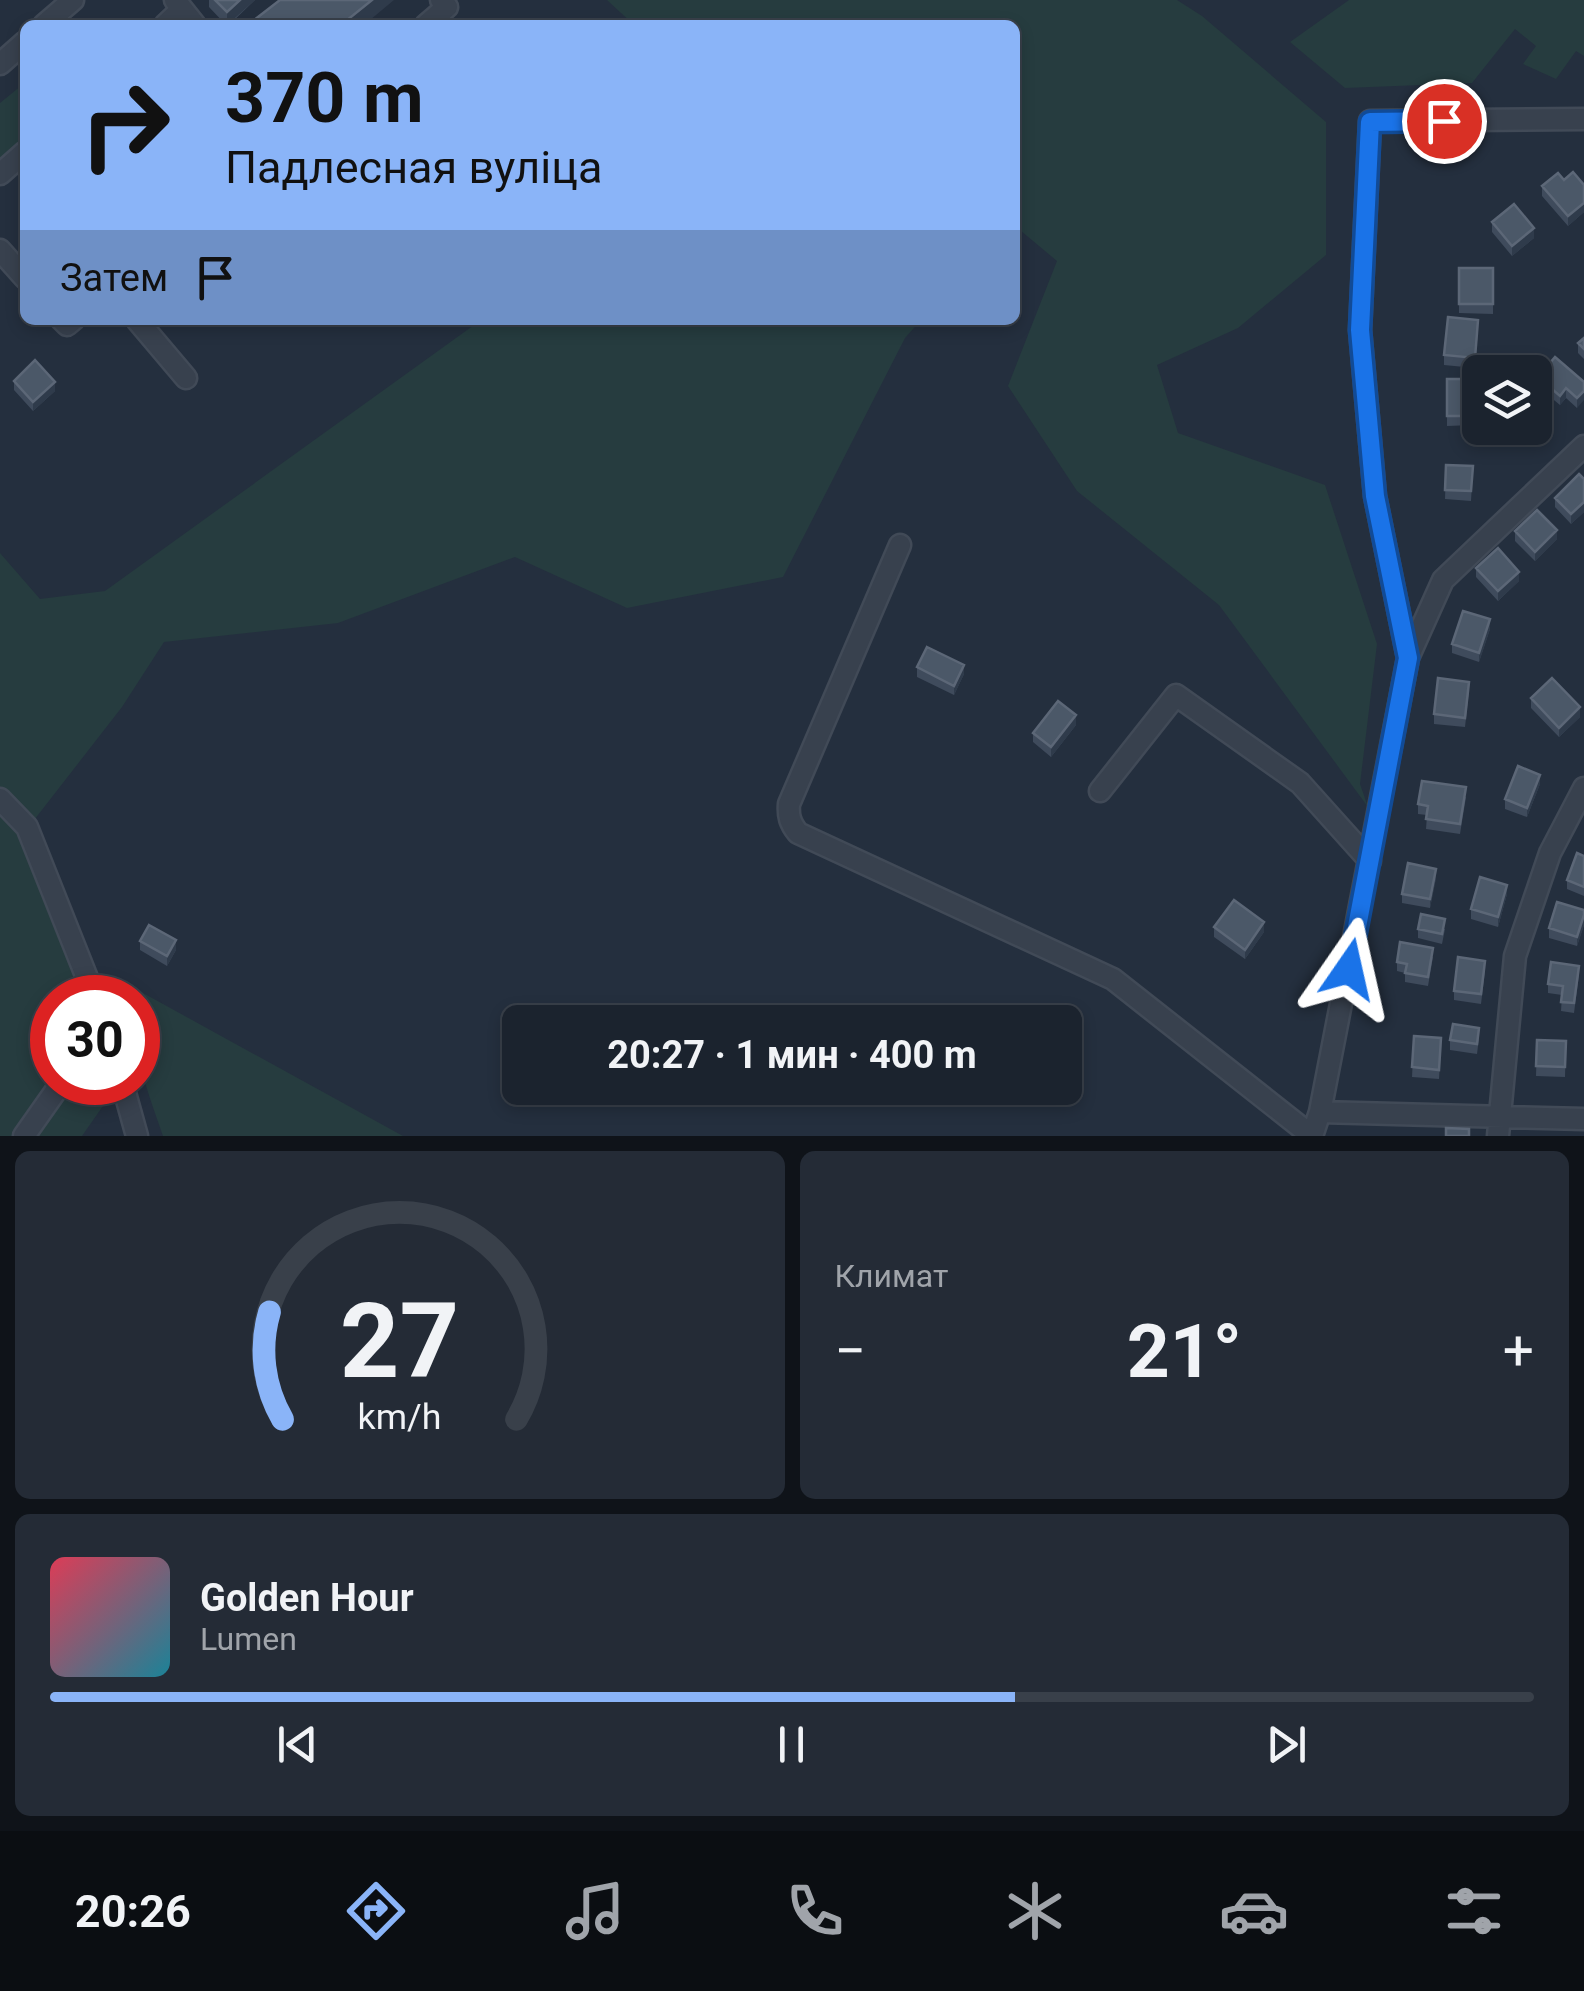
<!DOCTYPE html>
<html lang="ru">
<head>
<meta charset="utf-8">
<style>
  :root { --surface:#1b232e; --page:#242b36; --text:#f1f3f6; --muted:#a0a4aa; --line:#39404a; --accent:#8ab4f8 }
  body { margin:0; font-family:Roboto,sans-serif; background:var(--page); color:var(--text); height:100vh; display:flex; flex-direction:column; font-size:38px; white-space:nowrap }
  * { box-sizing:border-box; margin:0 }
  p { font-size:32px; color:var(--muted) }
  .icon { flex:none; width:55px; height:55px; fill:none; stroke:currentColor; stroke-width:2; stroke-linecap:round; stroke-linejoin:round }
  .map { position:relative; height:1136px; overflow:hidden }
  .side { display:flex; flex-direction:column; gap:15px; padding:15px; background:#0f1319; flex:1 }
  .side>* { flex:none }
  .top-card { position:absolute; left:20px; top:20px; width:1000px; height:305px; border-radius:15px; box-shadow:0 5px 15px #0003,0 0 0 2px var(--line); background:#8ab4f8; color:#111; overflow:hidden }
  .buttons { position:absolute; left:1462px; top:355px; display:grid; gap:20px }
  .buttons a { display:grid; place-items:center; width:90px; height:90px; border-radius:15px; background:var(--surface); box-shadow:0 5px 15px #0003,0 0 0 2px var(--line); font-size:50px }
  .speed { position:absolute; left:30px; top:975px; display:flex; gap:20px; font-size:50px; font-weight:700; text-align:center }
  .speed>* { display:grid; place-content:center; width:130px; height:130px; border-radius:50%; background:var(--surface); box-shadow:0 5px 15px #0003,0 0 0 2px var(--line); line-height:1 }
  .speed .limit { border:15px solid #d22; background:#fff; color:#111 }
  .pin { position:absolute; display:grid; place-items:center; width:85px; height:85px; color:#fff; margin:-42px; border:5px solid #fff; border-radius:50%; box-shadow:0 2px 10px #0007 }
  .me { position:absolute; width:110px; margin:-55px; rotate:11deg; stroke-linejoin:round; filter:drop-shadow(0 0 8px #0008) }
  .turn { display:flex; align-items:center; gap:35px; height:210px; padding:0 40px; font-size:45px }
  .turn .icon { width:130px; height:130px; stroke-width:2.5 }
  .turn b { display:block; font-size:70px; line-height:85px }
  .then { display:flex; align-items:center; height:95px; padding:0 40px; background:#0003; gap:20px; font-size:38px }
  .big { font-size:75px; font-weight:700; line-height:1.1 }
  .side .tile { flex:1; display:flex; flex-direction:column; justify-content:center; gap:15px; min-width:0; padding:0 35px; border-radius:15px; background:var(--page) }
  .side .dial { align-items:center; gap:0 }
  .dial svg { height:260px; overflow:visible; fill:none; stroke:var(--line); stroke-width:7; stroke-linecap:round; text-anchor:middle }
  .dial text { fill:var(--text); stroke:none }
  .song { display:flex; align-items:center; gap:30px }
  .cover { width:120px; height:120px; border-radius:15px; background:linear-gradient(135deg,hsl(350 70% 55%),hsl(190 70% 35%)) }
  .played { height:10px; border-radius:5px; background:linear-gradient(90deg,var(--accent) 65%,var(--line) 65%) }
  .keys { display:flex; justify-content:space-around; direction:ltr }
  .heat { display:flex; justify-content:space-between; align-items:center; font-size:55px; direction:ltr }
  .side .tiles { flex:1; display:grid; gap:15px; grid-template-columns:1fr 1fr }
  .tile:last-child { grid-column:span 2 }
  .trip { position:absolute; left:502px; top:1005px; width:580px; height:100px; border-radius:15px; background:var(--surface); box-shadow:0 5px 15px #0003,0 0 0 2px var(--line); font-weight:700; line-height:100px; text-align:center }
  .dock { display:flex; height:160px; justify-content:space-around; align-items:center; background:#0b0e12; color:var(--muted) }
  .dock .icon { width:70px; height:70px }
  .dock .active { color:var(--accent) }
  .dock b { font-size:45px; color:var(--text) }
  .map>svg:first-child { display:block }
</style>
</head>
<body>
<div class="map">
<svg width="1584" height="1136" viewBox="0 0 1584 1136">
  <rect width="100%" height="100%" fill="#242f3e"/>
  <path fill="#263c3f" d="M607,0H1177L1202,16L1326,122V255L1238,328L1157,365L1178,433L1325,485L1377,644L1360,784L1368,807L1219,605L1077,491L1008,386L1057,261L1015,226V25H634Z
    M1349,0H1584V56L1576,51L1556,79L1523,64L1536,46L1515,29L1472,83L1345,88L1290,42Z
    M22,85L25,142L0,165V103Z
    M481,320H921L905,338L783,577L627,608L515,557L338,623L164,642L122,707L24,833L84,997L52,998V1082L109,1083L112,1093L82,1136H0V553L40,599L105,591Z
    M143,993L403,1136H163C151,1100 121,1027 143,993Z"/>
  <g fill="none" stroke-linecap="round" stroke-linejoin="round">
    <g stroke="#414a57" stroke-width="25">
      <path id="minor" d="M175,0L195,25
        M44,25L73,0
        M165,25L182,9
        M426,25L447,7L441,0
        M0,64L25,42
        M0,174L25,152
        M0,250L25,278
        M62,320L67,325L73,320
        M137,320L186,378
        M900,545L789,804C788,816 790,823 798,833L1113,979L1312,1136
        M1408,658L1443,580L1584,446
        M1100,791L1176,695L1300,783L1370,861
        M0,799L27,827L95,998
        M122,1082L137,1136
        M1320,1112L1584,1119
        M24,1136L62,1082
        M1312,1136L1320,1112L1408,658L1375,496L1360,330L1370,121L1584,119
        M1498,1136L1515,956L1550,853L1584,788"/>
    </g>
    <use href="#minor" stroke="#38414e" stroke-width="20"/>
  </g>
  <path fill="#3f4b5c" d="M209,0H255L229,25H226L209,7Z
    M1564,180L1584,185V212L1568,226L1542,196V186Z
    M1492,222L1534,238L1512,256L1492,232Z
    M1459,268H1493V314L1459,313Z
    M1478,329L1475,368L1444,365V355Z
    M1584,338V359L1578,353V343Z
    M1538,377L1584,382L1577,408L1566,398L1560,405L1538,387Z
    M1447,379H1472L1473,425L1447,426Z
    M14,381L55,391L33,411L14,390Z
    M1446,465L1473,466L1471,501L1445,499Z
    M1584,479V512L1571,524L1555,507V498Z
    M1515,531L1557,539L1535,561L1515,541Z
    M1476,568L1519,581L1498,601L1476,577Z
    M1490,629L1479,662L1452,653V644Z
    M917,667L964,674L954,695L917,677Z
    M1469,691L1465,727L1434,724V714Z
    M1531,698L1580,717L1559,737L1531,708Z
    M1076,725L1051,757L1033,742V733Z
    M1540,784L1527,817L1505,809V799Z
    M1466,797L1460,834L1426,829L1427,815L1418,814V804Z
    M1584,856V896L1567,889V880Z
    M1436,878L1430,908L1402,903V894Z
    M1507,894L1498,927L1471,919V909Z
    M1584,910V925L1577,946L1549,938V928Z
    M1214,927L1264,932L1245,959L1214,937Z
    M1418,929H1445L1442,944L1418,938Z
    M140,941L176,950L167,966L140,950Z
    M1433,957L1428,986L1405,982V973L1397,971V962Z
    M1485,971L1481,1004L1454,1000V991Z
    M1579,975L1574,1013L1561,1011L1562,995L1548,993V984Z
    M1414,1036L1441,1047L1439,1079L1412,1077Z
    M1479,1038L1477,1054L1450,1050V1040Z
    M1537,1040L1566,1041L1565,1077L1536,1076Z"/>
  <path fill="#2f3b4b" d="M240,0H255L227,25V12Z
    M372,0H394L364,25H341Z
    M1584,203V212L1568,226V216Z
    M1534,228V238L1512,256V246Z
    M55,382V391L33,411V402Z
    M1566,388V398L1560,405V396Z
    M1584,391V400L1577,408V398Z
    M1584,502V512L1571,524V514Z
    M1557,530V539L1535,561V552Z
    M1519,572V581L1498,601V591Z
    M1490,619V629L1479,662V653Z
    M964,665V674L954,695V686Z
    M1580,707V717L1559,737V728Z
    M1076,715V725L1051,757V747Z
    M1540,775V784L1527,817V808Z
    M1436,869V878L1430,908V899Z
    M1507,885V894L1498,927V917Z
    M1584,915V925L1577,946V937Z
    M1264,922V932L1245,959V950Z
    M176,940V950L167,966V956Z"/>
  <path fill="#4b5868" stroke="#5c6777" stroke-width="2.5" d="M215,0H240L227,12Z
    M280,0H372L341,25L249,24Z
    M1573,172L1584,185V203L1568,216L1542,186L1558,173L1564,180Z
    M1514,204L1534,228L1512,246L1492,222Z
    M1459,268H1493V304H1459Z
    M1448,317L1478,320L1475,358L1444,355Z
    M1584,338V349L1578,343Z
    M1555,357L1584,382V391L1577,398L1566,388L1560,396L1538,377Z
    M35,360L55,382L33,402L14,381Z
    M1447,379H1472L1473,416H1447Z
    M1446,465L1473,466L1471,491L1445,490Z
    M1579,474L1584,479V502L1571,514L1555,498Z
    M1537,510L1557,530L1535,552L1515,531Z
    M1498,548L1519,572L1498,591L1476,568Z
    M1463,611L1490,619L1479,653L1452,644Z
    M927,647L964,665L954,686L917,667Z
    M1438,678L1469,682L1465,718L1434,714Z
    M1552,678L1580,707L1559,728L1531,698Z
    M1058,701L1076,715L1051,747L1033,733Z
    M1518,766L1540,775L1527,808L1505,799Z
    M1422,781L1466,787L1460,824L1426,819L1428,806L1418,804Z
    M1577,853L1584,856V887L1567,880Z
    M1408,863L1436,869L1430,899L1402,894Z
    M1480,877L1507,885L1498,917L1471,909Z
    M1234,900L1264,922L1245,950L1214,927Z
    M1557,902L1584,910V915L1577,937L1549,928Z
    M1421,914L1445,919L1442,934L1418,929Z
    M149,925L176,940L167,956L140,941Z
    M1400,942L1433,948L1428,977L1405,973L1407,964L1397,962Z
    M1458,957L1485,961L1481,994L1454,991Z
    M1551,962L1579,966L1574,1003L1561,1002L1563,986L1548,984Z
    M1453,1024L1479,1028L1477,1044L1450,1040Z
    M1414,1036L1441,1038L1439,1070L1412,1067Z
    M1537,1040L1566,1041L1565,1067L1536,1066Z
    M1446,1128L1469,1129V1136H1446Z"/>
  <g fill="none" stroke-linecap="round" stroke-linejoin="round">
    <g stroke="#114b97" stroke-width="25">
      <path id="route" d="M1349,969L1408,658L1375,496L1360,330L1370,122L1444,121"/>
    </g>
    <use href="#route" stroke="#1a73e8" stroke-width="18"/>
  </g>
</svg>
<div class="buttons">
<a><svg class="icon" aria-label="layers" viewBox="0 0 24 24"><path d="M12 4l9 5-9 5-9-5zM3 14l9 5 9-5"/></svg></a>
</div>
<div class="speed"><div class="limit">30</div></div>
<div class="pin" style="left:1444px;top:121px;background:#d93025"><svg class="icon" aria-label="arrive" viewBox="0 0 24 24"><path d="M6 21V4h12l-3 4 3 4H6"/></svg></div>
<svg class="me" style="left:1349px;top:969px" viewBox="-20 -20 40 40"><path d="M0-17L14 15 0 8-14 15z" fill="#1a73e8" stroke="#fff" stroke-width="4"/></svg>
<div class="trip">20:27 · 1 мин · 400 m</div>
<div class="top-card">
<div class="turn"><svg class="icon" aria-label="right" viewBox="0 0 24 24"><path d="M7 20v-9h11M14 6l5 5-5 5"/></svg><div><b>370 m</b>Падлесная вуліца</div></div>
<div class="then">Затем<svg class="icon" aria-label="arrive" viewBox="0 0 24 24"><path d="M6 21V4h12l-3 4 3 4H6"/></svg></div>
</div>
</div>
<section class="side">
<div class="tiles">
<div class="tile dial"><svg viewBox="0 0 100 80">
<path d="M14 69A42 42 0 1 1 86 69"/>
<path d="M14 69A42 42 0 0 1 10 36" stroke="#8ab4f8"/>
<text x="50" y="56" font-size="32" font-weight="700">27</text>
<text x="50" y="72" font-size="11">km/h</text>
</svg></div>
<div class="tile"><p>Климат</p>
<div class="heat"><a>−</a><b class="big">21°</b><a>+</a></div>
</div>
<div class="tile">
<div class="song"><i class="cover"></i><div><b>Golden Hour</b><p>Lumen</p></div></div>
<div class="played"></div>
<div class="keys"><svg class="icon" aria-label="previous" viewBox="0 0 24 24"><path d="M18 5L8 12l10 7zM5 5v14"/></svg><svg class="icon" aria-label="pause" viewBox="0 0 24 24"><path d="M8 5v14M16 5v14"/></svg><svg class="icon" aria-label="next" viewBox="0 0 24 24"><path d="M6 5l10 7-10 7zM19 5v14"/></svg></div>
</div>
</div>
</section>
<nav class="dock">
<b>20:26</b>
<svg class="icon active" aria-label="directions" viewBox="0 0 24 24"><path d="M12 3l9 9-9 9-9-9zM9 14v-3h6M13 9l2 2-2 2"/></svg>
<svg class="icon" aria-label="music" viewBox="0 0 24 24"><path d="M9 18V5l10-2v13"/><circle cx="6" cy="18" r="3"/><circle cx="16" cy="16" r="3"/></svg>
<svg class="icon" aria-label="phone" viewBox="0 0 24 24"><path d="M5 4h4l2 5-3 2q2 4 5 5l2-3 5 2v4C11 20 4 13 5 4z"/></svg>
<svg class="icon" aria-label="climate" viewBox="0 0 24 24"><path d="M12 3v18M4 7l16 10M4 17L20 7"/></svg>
<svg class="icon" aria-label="car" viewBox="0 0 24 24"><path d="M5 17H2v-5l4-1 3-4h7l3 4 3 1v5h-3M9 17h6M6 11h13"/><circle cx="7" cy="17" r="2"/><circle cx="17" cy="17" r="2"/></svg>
<svg class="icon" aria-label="filters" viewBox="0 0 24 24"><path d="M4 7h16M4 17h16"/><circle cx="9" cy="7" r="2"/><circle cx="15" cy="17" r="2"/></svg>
</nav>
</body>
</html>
